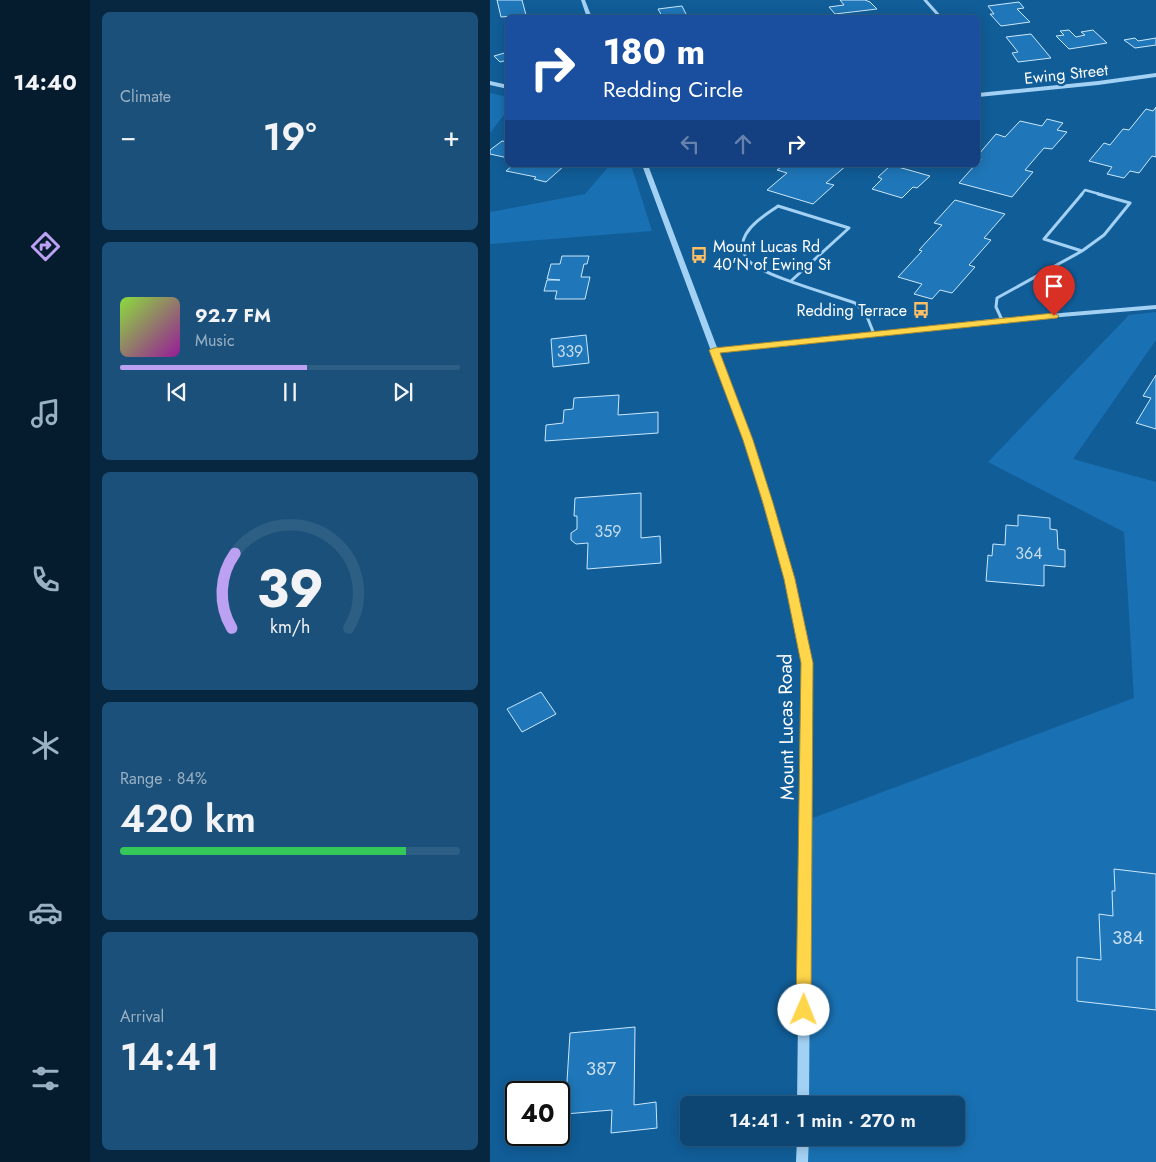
<!DOCTYPE html>
<html lang="en">
<head>
<meta charset="utf-8">
<style>
  :root { --surface:#0d4672; --page:#1b507a; --text:#f1f3f6; --muted:#9ab1c4; --line:#2d5e84; --accent:#bca0f2 }
  body { margin:0; font-family:Jost,sans-serif; background:var(--page); color:var(--text); height:100vh; display:flex; flex-direction:column; font-size:19px; white-space:nowrap }
  * { box-sizing:border-box; margin:0 }
  p { font-size:16px; color:var(--muted) }
  .icon { flex:none; width:28px; height:28px; fill:none; stroke:currentColor; stroke-width:2; stroke-linecap:round; stroke-linejoin:round }
  .map { position:relative; flex:1; overflow:hidden }
  .side { display:flex; flex-direction:column; gap:12px; padding:12px; background:#07263f; width:400px }
  .side>* { flex:none }
  .banner { position:absolute; left:15px; top:15px; width:475px; height:152px; border-radius:8px; box-shadow:0 2px 12px #0003,0 0 0 1px var(--line); background:#1a4fa0; color:#fff; overflow:hidden }
  .speed { position:absolute; left:15px; top:1081px; display:flex; gap:10px; font-size:25px; font-weight:700; text-align:center }
  .speed>* { display:grid; place-content:center; width:65px; height:65px; border-radius:50%; background:var(--surface); box-shadow:0 2px 12px #0003,0 0 0 1px var(--line); line-height:1 }
  .speed .limit { border:2px solid #111; border-radius:8px; background:#fff; color:#111 }
  .pin { position:absolute; display:grid; place-items:center; width:42px; height:42px; color:#fff; margin:-51px -21px; border-radius:50% 50% 50% 0; rotate:-45deg; box-shadow:0 0 5px #0007 }
  .pin .icon { rotate:45deg }
  .me { position:absolute; width:55px; margin:-28px; rotate:1deg; stroke-linejoin:round; filter:drop-shadow(0 0 4px #0008) }
  .turn { display:flex; align-items:center; gap:18px; height:105px; padding:0 15px; font-size:22px }
  .turn .icon { width:65px; height:65px; stroke-width:2.5 }
  .turn b { display:block; font-size:35px; line-height:42px }
  .lanes { display:flex; align-items:center; height:48px; padding:0 15px; background:#0003; justify-content:center; gap:25px; direction:ltr }
  .lanes .off { opacity:.35 }
  .big { font-size:38px; font-weight:600; line-height:1.1 }
  .side .widget { flex:1; display:flex; flex-direction:column; justify-content:center; gap:8px; min-width:0; padding:0 18px; border-radius:8px; background:var(--page) }
  .side .dial { align-items:center; gap:0 }
  .dial svg { height:130px; overflow:visible; fill:none; stroke:var(--line); stroke-width:7; stroke-linecap:round; text-anchor:middle }
  .dial text { fill:var(--text); stroke:none }
  .song { display:flex; align-items:center; gap:15px }
  .cover { width:60px; height:60px; border-radius:8px; background:linear-gradient(135deg,hsl(90 70% 55%),hsl(300 70% 35%)) }
  .played { height:5px; border-radius:2px; background:linear-gradient(90deg,var(--accent) 55%,var(--line) 55%) }
  .keys { display:flex; justify-content:space-around; direction:ltr }
  .heat { display:flex; justify-content:space-between; align-items:center; font-size:28px; direction:ltr }
  .charge { height:8px; border-radius:4px; background:linear-gradient(90deg,#34c759 84%,var(--line) 0) }
  .trip { position:absolute; left:190px; top:1096px; width:285px; height:50px; border-radius:8px; background:var(--surface); box-shadow:0 2px 12px #0003,0 0 0 1px var(--line); font-weight:600; line-height:50px; text-align:center }
  main { display:flex; flex:1; min-height:0 }
  .tab-bar { display:flex; flex-direction:column; width:90px; justify-content:space-around; align-items:center; background:#051c2e; color:var(--muted) }
  .tab-bar .icon { width:35px; height:35px }
  .tab-bar .current { color:var(--accent) }
  .tab-bar b { font-size:22px; color:var(--text) }
  .map>svg:first-child { display:block }
</style>
</head>
<body>
<main>
<nav class="tab-bar">
<b>14:40</b>
<svg class="icon current" aria-label="directions" viewBox="0 0 24 24"><path d="M12 3l9 9-9 9-9-9zM9 14v-3h6M13 9l2 2-2 2"/></svg>
<svg class="icon" aria-label="music" viewBox="0 0 24 24"><path d="M9 18V5l10-2v13"/><circle cx="6" cy="18" r="3"/><circle cx="16" cy="16" r="3"/></svg>
<svg class="icon" aria-label="phone" viewBox="0 0 24 24"><path d="M5 4h4l2 5-3 2q2 4 5 5l2-3 5 2v4C11 20 4 13 5 4z"/></svg>
<svg class="icon" aria-label="climate" viewBox="0 0 24 24"><path d="M12 3v18M4 7l16 10M4 17L20 7"/></svg>
<svg class="icon" aria-label="car" viewBox="0 0 24 24"><path d="M5 17H2v-5l4-1 3-4h7l3 4 3 1v5h-3M9 17h6M6 11h13"/><circle cx="7" cy="17" r="2"/><circle cx="17" cy="17" r="2"/></svg>
<svg class="icon" aria-label="filters" viewBox="0 0 24 24"><path d="M4 7h16M4 17h16"/><circle cx="9" cy="7" r="2"/><circle cx="15" cy="17" r="2"/></svg>
</nav>
<section class="side">
<div class="widget"><p>Climate</p>
<div class="heat"><a>−</a><b class="big">19°</b><a>+</a></div>
</div>
<div class="widget">
<div class="song"><i class="cover"></i><div><b>92.7 FM</b><p>Music</p></div></div>
<div class="played"></div>
<div class="keys"><svg class="icon" aria-label="previous" viewBox="0 0 24 24"><path d="M18 5L8 12l10 7zM5 5v14"/></svg><svg class="icon" aria-label="pause" viewBox="0 0 24 24"><path d="M8 5v14M16 5v14"/></svg><svg class="icon" aria-label="next" viewBox="0 0 24 24"><path d="M6 5l10 7-10 7zM19 5v14"/></svg></div>
</div>
<div class="widget dial"><svg viewBox="0 0 100 80">
<path d="M14 69A42 42 0 1 1 86 69"/>
<path d="M14 69A42 42 0 0 1 16 23" stroke="#bca0f2"/>
<text x="50" y="56" font-size="32" font-weight="700">39</text>
<text x="50" y="72" font-size="11">km/h</text>
</svg></div>
<div class="widget"><p>Range · 84%</p><b class="big">420 km</b><div class="charge"></div></div>
<div class="widget"><p>Arrival</p><b class="big">14:41</b></div>
</section>
<div class="map">
<svg width="666" height="1162" viewBox="0 0 666 1162">
  <rect width="100%" height="100%" fill="#115d98"/>
  <path fill="#1971b3" d="M0,93L18,97L17,111L0,133Z
    M120,165H141L162,231L0,244V210L1,212L95,194Z
    M666,312V340L583,459L666,482V1162H315V1138H466V1105H315V821L644,698L634,532L498,462L639,315Z"/>
  <path fill="#1f76b8" stroke="#cbe8fe" d="M7,0H32L36,15L11,17Z
    M350,0H375L380,2L387,9L345,14L339,7L354,5Z
    M529,2L534,8L527,9L540,22L511,26L500,14H504L498,6Z
    M192,6L198,18H173L168,9Z
    M579,30L586,37L595,35L591,32L603,30L617,43L579,49L566,36L574,35L570,31Z
    M541,34L561,58L528,62L522,53L528,52L516,37Z
    M645,38L648,41L666,38V45L645,48L634,40Z
    M18,52V60L10,62L4,56Z
    M666,107V157L662,156L649,173L640,171L634,178L617,174L622,167L599,161L614,143L620,145L633,129L639,130L656,109L663,111Z
    M557,119L573,123L567,130L577,132L562,149L554,148L535,170L543,172L522,197L469,183L485,165H488L491,159L488,158V155L506,134L515,137L530,121L552,126Z
    M12,141L18,142V158L0,154V150Z
    M23,165H71L74,166L56,182L44,179L46,177L16,171Z
    M294,165H357L336,183L344,185L323,204L277,190L297,173L287,170Z
    M401,165L440,176L427,188L423,187L412,198L382,189L392,179L388,177Z
    M465,200L515,214L494,238L501,240L479,265L485,267L462,293L450,290L442,299L424,294L432,284L408,277L432,251L429,250L452,225L444,223Z
    M72,256H99L97,264H94L91,277H100L95,299H65L67,291H54L57,280H70L57,279L61,264H70Z
    M96,335L99,363L63,367L61,339Z
    M666,375V429L646,423L661,398L653,396Z
    M129,395L128,415L168,412V433L55,441L56,425L73,423L74,410L83,409L84,398Z
    M151,493V538L170,536L171,563L97,569L98,543L86,544L81,540V533L87,529V516H84L85,498Z
    M528,515L560,518V529L567,530L568,549L575,550V567L554,565V586L496,581L498,555L502,556L503,544L515,545L516,525L528,526Z
    M51,692L66,714L32,732L17,709Z
    M624,869L666,874V1010L587,1001V957L611,960L609,914L623,916L622,891H625Z
    M145,1027L144,1105L166,1102L167,1128L121,1133L122,1110L75,1114L80,1033Z"/>
  <g fill="none" stroke-linecap="round" stroke-linejoin="round">
    <path stroke="#a3d1f4" stroke-width="2.5" d="M591,195L595,190L613,195"/>
    <path stroke="#a3d1f4" stroke-width="3" d="M592,194L554,239L592,251
      M592,251L614,235L640,203L608,194
      M302,280L359,228L288,206C277,214 263,222 256,234C250,244 252,254 260,262C274,276 343,295 365,303L376,314L384,334
      M512,320L506,307L507,298L592,251"/>
    <path stroke="#a3d1f4" stroke-width="3" d="M435,0L451,18
      M488,87L490,95"/>
    <path stroke="#a3d1f4" stroke-width="4" d="M224,351L512,320L666,307"/>
    <path fill="#a3d1f4" fill-rule="evenodd" d="M91,0H95L102,18H97Z
      M666,73V77L608,85L488,97V93L608,81Z
      M0,81L18,85V89L0,85Z
      M152,165H158L262,440L303,579L322,663L319,1105H307L312,663L295,579L254,440Z
      M307,1138H319L318,1162H306Z"/>
  </g>
  <path fill="#ffd54a" stroke="#a68a30" d="M564,313L569,316L567,318L230,353L263,440L283,503L305,579L323,663L321,1010L319,1015L314,1018L308,1015L306,1010L311,663L294,579L273,503L253,440L219,350L224,348Z"/>
  <defs>
    <g id="bus-bare" transform="scale(1.35)"><path d="M-5-6H5V4H4V6H2V4H-2V6H-4V4H-5ZM-3.5-4V0h7V-4ZM-3.5 1.2v1.5H-2V1.2ZM2 1.2v1.5H3.5V1.2Z" fill="#ffc065" stroke="#115d98" stroke-width="2.5" paint-order="stroke"/></g>
  </defs>
  <g fill-rule="evenodd">
    <use href="#bus-bare" x="209" y="255"/>
    <use href="#bus-bare" x="431" y="310"/>
  </g>
  <g text-anchor="middle" dominant-baseline="central" stroke-width="5" stroke-linejoin="round" paint-order="stroke">
    <g font-size="16" fill="#fff" stroke="#115d98">
      <text transform="translate(576 74) rotate(-6)">Ewing Street</text>
    </g>
    <g font-size="16" fill="#fff" stroke="#115d98" text-anchor="start">
      <text x="223" y="246">Mount Lucas Rd<tspan x="223" dy="18">40'N of Ewing St</tspan></text>
      <text x="417" y="310" text-anchor="end">Redding Terrace</text>
    </g>
    <g font-size="16" fill="#c7dded">
      <text x="80" y="351">339</text>
      <text x="118" y="531">359</text>
      <text x="539" y="553">364</text>
    </g>
    <g font-size="19" fill="#fff" stroke="#115d98">
      <text transform="translate(296 727) rotate(-91)">Mount Lucas Road</text>
    </g>
    <g font-size="19" fill="#c7dded">
      <text x="638" y="937">384</text>
      <text x="111" y="1068">387</text>
    </g>
  </g>
</svg>
<div class="speed"><div class="limit">40</div></div>
<div class="pin" style="left:564px;top:316px;background:#d93025"><svg class="icon" aria-label="arrive" viewBox="0 0 24 24"><path d="M6 21V4h12l-3 4 3 4H6"/></svg></div>
<svg class="me" style="left:314px;top:1010px" viewBox="-20 -20 40 40"><circle r="19" fill="#fff"/><path d="M0-13L10 11 0 6-10 11z" fill="#ffd54a"/></svg>
<div class="trip">14:41 · 1 min · 270 m</div>
<div class="banner">
<div class="turn"><svg class="icon" aria-label="right" viewBox="0 0 24 24"><path d="M7 20v-9h11M14 6l5 5-5 5"/></svg><div><b>180 m</b>Redding Circle</div></div>
<div class="lanes"><svg class="icon off" aria-label="left" viewBox="0 0 24 24"><path d="M17 20v-9H6M10 6l-5 5 5 5"/></svg><svg class="icon off" aria-label="ahead" viewBox="0 0 24 24"><path d="M12 20V5M6 11l6-6 6 6"/></svg><svg class="icon" aria-label="right" viewBox="0 0 24 24"><path d="M7 20v-9h11M14 6l5 5-5 5"/></svg></div>
</div>
</div>
</main>
</body>
</html>
